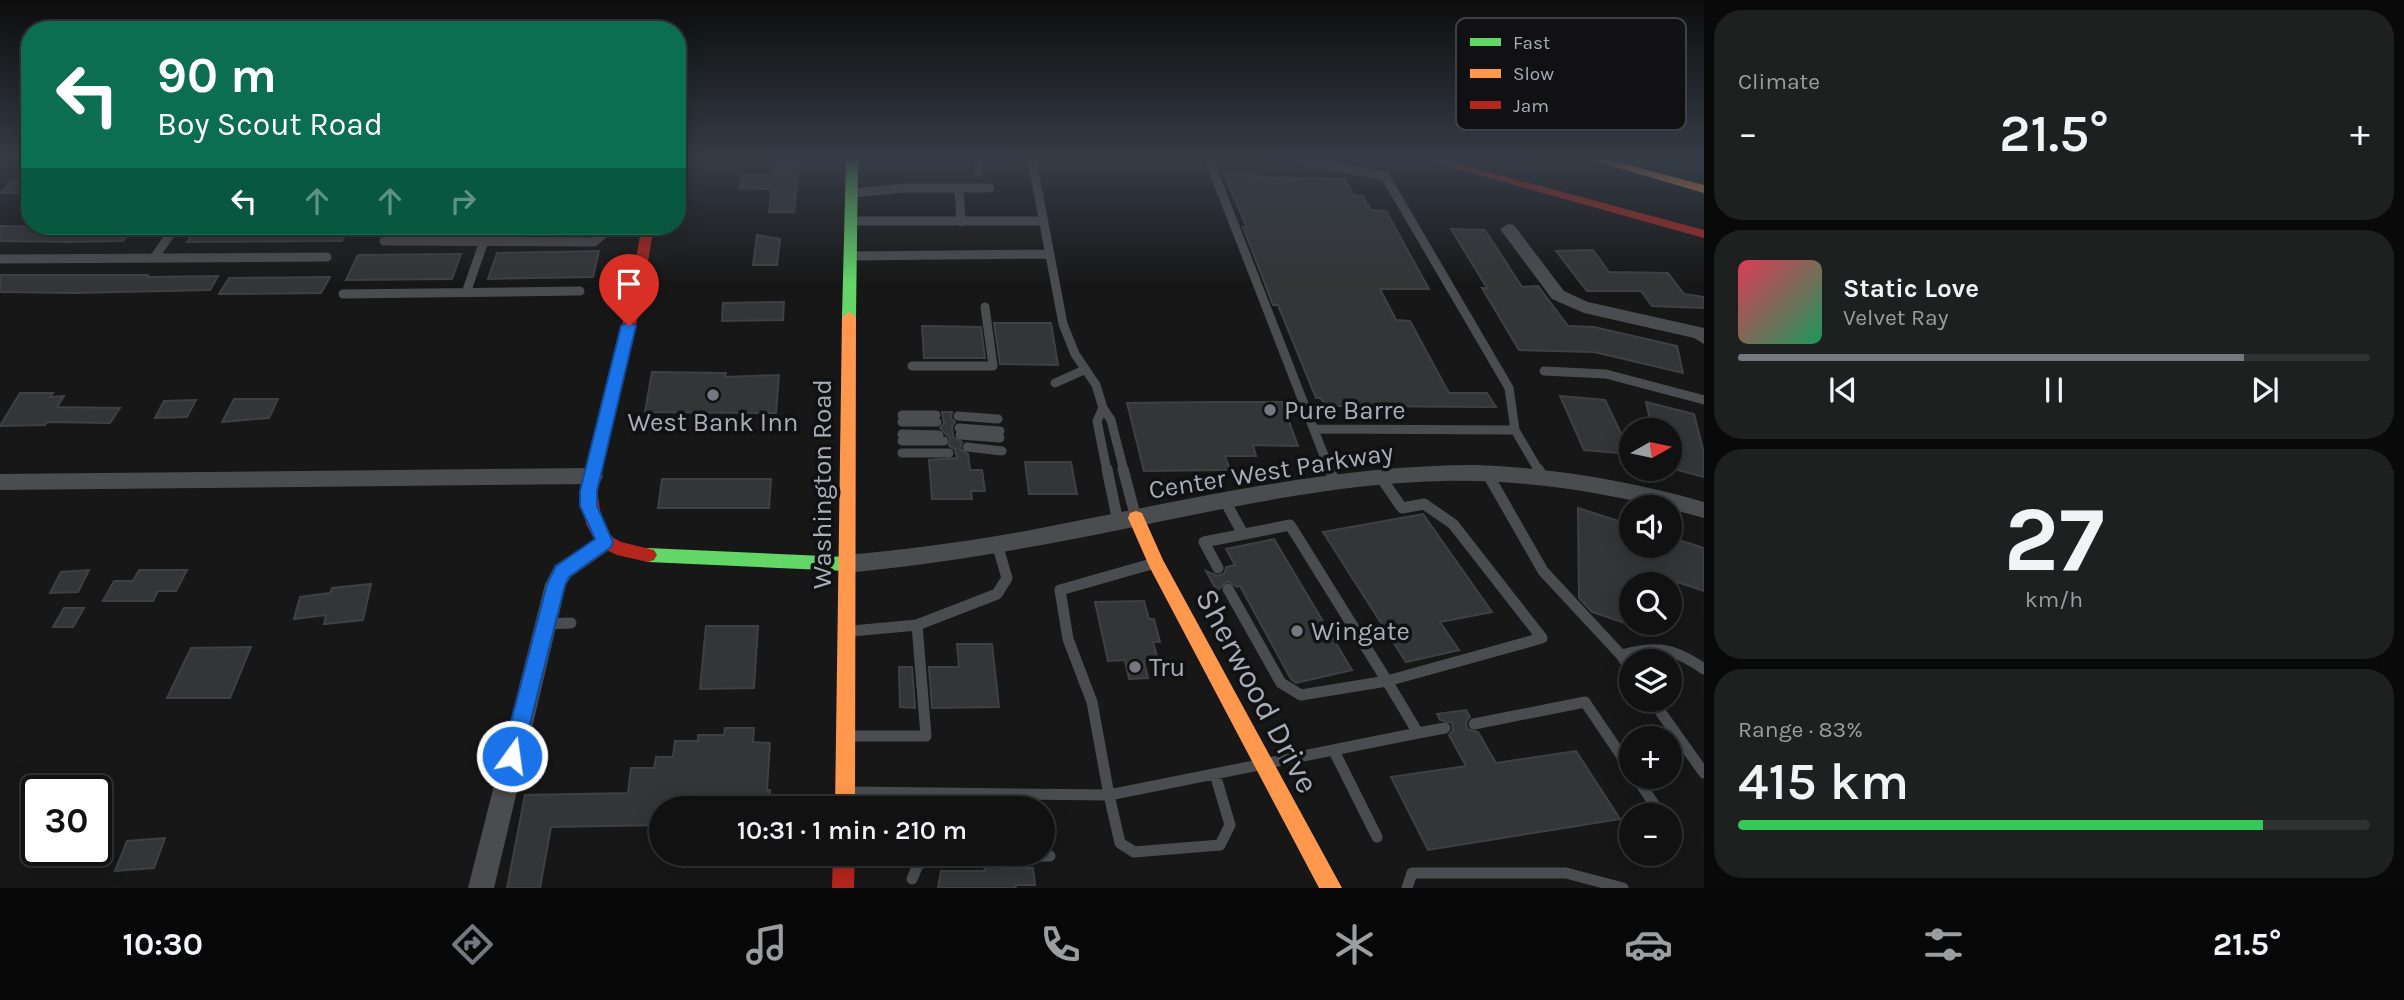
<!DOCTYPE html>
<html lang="en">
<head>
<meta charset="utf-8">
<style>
  :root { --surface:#111; --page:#1e1f1f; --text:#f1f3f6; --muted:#9c9d9f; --line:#303131; --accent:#757880 }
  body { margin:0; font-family:Karla,sans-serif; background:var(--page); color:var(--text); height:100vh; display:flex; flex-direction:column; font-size:26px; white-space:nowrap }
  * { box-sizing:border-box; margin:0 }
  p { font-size:23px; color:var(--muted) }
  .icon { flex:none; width:38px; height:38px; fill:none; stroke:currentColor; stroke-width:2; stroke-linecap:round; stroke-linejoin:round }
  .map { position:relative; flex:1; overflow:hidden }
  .panel { display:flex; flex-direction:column; gap:10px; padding:10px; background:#090909; width:700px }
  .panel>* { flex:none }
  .guide { position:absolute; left:21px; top:21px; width:665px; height:214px; border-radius:28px; box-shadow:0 4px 18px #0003,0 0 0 2px var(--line); background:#0b6e4f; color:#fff; overflow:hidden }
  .needle { width:46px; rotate:81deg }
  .buttons { position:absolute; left:1619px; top:418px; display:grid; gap:14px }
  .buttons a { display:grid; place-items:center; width:63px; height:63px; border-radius:50%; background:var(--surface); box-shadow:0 4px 18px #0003,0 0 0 2px var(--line); font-size:35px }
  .speed { position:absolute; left:21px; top:775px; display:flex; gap:14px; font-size:35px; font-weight:700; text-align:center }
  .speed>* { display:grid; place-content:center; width:91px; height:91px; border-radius:50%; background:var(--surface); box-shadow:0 4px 18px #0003,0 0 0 2px var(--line); line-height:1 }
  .speed .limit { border:4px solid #111; border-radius:10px; background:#fff; color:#111 }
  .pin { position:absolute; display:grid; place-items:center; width:60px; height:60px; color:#fff; margin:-72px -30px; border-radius:50% 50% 50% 0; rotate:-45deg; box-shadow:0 0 7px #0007 }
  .pin .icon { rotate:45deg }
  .me { position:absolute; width:77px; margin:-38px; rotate:14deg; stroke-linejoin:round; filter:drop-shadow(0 0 5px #0008) }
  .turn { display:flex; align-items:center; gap:24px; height:147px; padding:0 21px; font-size:32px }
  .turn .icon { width:91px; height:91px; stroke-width:2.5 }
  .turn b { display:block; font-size:49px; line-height:60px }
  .lanes { display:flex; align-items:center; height:66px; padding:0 21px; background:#0003; justify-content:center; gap:35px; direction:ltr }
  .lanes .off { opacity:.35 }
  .big { font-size:52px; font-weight:600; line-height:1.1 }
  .panel .card { flex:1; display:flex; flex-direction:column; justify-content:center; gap:10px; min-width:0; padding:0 24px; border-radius:28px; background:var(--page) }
  .panel .dial { align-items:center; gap:0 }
  .dial b { font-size:91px; line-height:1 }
  .song { display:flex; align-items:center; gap:21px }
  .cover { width:84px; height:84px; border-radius:10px; background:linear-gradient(135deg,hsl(350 70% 55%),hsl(150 70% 35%)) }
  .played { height:7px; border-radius:4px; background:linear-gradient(90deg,var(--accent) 80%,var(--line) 80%) }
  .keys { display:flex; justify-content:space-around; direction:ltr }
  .heat { display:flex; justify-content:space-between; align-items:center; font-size:38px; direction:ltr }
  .charge { height:10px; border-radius:5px; background:linear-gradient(90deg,#34c759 83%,var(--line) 0) }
  .trip { position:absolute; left:649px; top:796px; width:406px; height:70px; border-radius:35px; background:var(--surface); box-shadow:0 4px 18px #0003,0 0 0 2px var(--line); font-weight:600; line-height:70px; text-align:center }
  .tab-bar { display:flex; height:112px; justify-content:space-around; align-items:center; background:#070707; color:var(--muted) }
  .tab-bar .icon { width:49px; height:49px }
  .tab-bar .active { color:var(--accent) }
  .tab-bar b { font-size:32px; color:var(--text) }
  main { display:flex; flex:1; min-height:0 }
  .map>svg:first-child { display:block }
</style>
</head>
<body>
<main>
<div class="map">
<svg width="1704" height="888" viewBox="0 0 1704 888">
  <rect width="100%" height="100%" fill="#171717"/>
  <path fill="#343537" stroke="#3f4043" stroke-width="2" d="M774,162H799L794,212H769L772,189L740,188L742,175H773Z
    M1255,173L1257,177L1345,179L1353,195L1362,196L1371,210L1386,211L1429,289H1380L1396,320L1410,321L1449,393H1487L1496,407L1325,406L1321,398H1316L1278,305H1273L1243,227L1247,228L1224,174Z
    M12,181H30V193H0Z
    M0,226L71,227H134L123,241L69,242L0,241Z
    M350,226L342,241L187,242L197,227Z
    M1451,229L1485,230L1522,287L1538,286L1568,326L1594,327L1677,346L1683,373L1594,352L1519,350L1482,288H1487Z
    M757,235L780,239L777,265H753Z
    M1593,250L1609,272L1668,273L1684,294L1704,297V308L1652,306L1641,291H1587L1556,251Z
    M599,251L593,277L488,279L497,253Z
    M461,254L452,279L346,280L358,255Z
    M0,275H148L147,277L218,276L210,290L74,293L0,292Z
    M330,277L321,293L219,294L229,278Z
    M784,302L783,320L722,321L723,303Z
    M994,323H1051L1058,365L1000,364Z
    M922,326L981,327L985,358H924Z
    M652,372L726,373L725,377L779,375L776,413L645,412Z
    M20,393H53L50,397L64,396L57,407L120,408L110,423L47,422L45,425L0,426Z
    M1560,396L1605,400L1631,454L1584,450Z
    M234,399H278L269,418L222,422Z
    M196,400L187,417L155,418L164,401Z
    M1217,402H1282L1298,446L1253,445L1256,456H1225L1230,470L1144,471L1127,403Z
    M1646,402L1694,414L1704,453V477L1670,468V430H1652Z
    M942,412H952L951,418L955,422L952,427L953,437L962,442L960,449L968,454L970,470H982L985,491H971L972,499H932L929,460L957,458L955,449L949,446L950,438L940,428L944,423Z
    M1025,462H1071L1077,494H1029Z
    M662,479H771L769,508H658Z
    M1578,508L1631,525V546H1670V537L1704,548V591L1647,572L1648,584H1631V625L1592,612L1579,598Z
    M1423,514L1492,612L1440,622L1459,650L1406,662L1323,532Z
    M1274,539L1352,670L1296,683L1291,679L1240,586L1237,587L1227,581L1217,591L1206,571L1218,576L1225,573L1226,567L1235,565L1226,549Z
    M89,570L78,592L50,593L61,572Z
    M139,570H187L176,591H158L153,601H103L114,581H133Z
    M371,584L363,620L324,624L326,615L294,619L300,597L330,593L332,588Z
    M1144,601L1149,619H1154L1160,642H1153L1158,660L1144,661L1148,678L1129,679L1125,660L1108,661L1095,602Z
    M64,608H84L73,627H53Z
    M706,626H758L754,688L700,689Z
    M957,644H992L999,707L932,708L929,667H959Z
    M251,647L230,698H167L191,648Z
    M899,667H912L915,708L900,707Z
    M1466,710L1470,717L1466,722L1467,729L1478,732L1496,763L1576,751L1620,819L1428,850L1391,777L1466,766L1449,735L1453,730L1452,723L1440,720L1437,714Z
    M725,728H754L753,742L770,743L767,790H770V808H662V825L551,827L540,888H507L525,795L628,793L631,768H654L656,757H673L675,741H698V735H724Z
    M165,838L154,868L115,871L127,841Z
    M991,854H996L997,862L1005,868H1033L1035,885H1015L1016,888H938L941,871H985L984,866L991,862Z"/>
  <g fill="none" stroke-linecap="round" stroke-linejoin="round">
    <path stroke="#4b4c50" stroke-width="9" d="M978,160L979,172
      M1032,160L1063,324L1075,354L1096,385L1103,408L1111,420L1124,471
      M1209,160L1330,471
      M1299,160L1385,176L1509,388L1515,430L1539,471
      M959,188L961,222
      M852,193L905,188H990
      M851,221H1044
      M384,241L594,242L607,231L608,226
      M849,256L1050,254
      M154,258L176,226
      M0,259L327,257
      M466,293L484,241
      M343,294L580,291
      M912,366H993L985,307
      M1544,371L1606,374L1704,400
      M1055,383L1084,370
      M1103,408L1097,421L1107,471
      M902,415H936
      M958,416L998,419
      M902,422H937
      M959,428L1000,431
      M1314,429L1515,430
      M902,434L939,435
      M960,435L1000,438
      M902,441H944
      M967,447L1002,451
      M902,453H949"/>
    <path stroke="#4b4c50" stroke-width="11" d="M1107,469L1118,522
      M1123,469L1136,518
      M1330,469L1335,483
      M1538,469L1543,477
      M1487,473L1543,571L1621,655C1658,646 1672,647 1704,669
      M1382,479L1402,508L1424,504L1453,524L1542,638L1387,681L1418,733L1445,728
      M1225,501L1243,534
      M1155,563L1060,590L1068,639L1092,702L1109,795L1418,733
      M1218,568L1204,542L1290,525L1387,681L1301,695L1281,683L1228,589
      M547,624L571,623
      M852,631L917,625
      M1621,655L1631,670
      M1652,700L1704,773
      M1474,724L1585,702L1631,770
      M850,736H926L917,625L997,594L1007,578L997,544
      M1334,751L1377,837
      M1636,777L1662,816
      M851,792L1109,795L1120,843L1134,852L1220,845L1230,825L1215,774
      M1004,857L1050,856
      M912,879L918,865L934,857L984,858
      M1407,888L1412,873H1566L1623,888"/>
    <path fill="#4b4c50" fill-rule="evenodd" d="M1508,224L1514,225L1564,291L1588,302L1704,328V344L1694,338L1584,313L1552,299L1500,229Z
      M1476,465C1554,468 1629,481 1704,502V518C1620,495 1532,479 1443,481C1339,483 1226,508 1124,529C1031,548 940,564 846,573L838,570L835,564L838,558L846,555C913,549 980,540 1046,527C1187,500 1331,465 1476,465Z
      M593,468L600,470L603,476L600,482L593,484L0,490V474Z
      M605,533L612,536L615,542L612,548L571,577L566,585L494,888H468L545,584L555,565Z"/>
    <path fill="#63d668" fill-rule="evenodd" d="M846,160H858L856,317L849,322L842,317Z
      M648,548L846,557L852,559L855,564L852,569L846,571L648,562L642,560L639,555L642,550Z"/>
    <path fill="#ff974d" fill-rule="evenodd" d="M1591,160H1610L1704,185V193Z
      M849,312L856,317L855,808H835L842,317Z
      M1136,511L1142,513L1163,560L1342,888H1319L1150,568L1128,518L1130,513Z"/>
    <path fill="#b3261e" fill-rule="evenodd" d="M1425,160H1444L1704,230V238Z
      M642,226H654L641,304L597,490L602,523L610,536L621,542L654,550L657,555L654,560L648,562L617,555L598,546L586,524L581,490L627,304Z
      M833,854H855L854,888H832Z"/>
  </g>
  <linearGradient id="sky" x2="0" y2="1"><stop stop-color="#0d0d0d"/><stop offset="0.56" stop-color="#363c47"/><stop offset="1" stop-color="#363c47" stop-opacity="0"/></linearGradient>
  <rect width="1704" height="284" fill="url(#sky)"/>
  <path fill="#1a73e8" stroke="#114b97" stroke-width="2" d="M629,321L636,326L597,491V506L613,542L611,547L569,577L565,585L522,756L519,763L512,766L505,763L502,756L547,584L556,566L595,539L580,506V491L621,326Z"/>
  <g fill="#757880" stroke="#111113" stroke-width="2.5">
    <circle cx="713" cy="395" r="7"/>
    <circle cx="1270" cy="410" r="7"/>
    <circle cx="1297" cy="631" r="7"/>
    <circle cx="1135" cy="667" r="7"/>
  </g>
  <g text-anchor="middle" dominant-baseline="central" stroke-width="7" stroke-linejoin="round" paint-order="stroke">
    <g font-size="26" fill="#a8adb8" stroke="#111113" text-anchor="start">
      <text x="1284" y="410">Pure Barre</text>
      <text x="713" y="422" text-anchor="middle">West Bank Inn</text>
      <text x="1311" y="631">Wingate</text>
      <text x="1149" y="667">Tru</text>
    </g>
    <g font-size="26" fill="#a8adb8" stroke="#111113">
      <text transform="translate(1271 471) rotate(-9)">Center West Parkway</text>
      <text transform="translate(822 484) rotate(-90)">Washington Road</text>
    </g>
    <g font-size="32" fill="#a8adb8" stroke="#111113">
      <text transform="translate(1257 691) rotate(62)">Sherwood Drive</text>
    </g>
  </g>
  <rect x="1456" y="18" width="230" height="112" rx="10" fill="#111113" stroke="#3e4045" stroke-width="2"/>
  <rect x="1470" y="38" width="31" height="8" fill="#63d668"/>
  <rect x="1470" y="69" width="31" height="9" fill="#ff974d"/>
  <rect x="1470" y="101" width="31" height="8" fill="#b3261e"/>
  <g font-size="19" fill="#a8adb8">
    <text x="1513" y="49">Fast</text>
    <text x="1513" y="80">Slow</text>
    <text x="1513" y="112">Jam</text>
  </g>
</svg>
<div class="buttons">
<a><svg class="needle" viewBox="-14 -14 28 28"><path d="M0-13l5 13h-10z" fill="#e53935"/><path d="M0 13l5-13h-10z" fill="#9c9d9f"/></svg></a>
<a><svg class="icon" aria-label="sound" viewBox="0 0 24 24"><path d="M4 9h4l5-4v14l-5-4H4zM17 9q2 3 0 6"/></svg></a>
<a><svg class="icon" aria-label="search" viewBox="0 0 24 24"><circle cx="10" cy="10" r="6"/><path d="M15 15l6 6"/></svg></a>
<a><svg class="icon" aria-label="layers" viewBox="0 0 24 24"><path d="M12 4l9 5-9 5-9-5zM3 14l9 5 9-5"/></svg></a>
<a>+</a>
<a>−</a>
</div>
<div class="speed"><div class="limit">30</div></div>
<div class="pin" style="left:629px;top:326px;background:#d93025"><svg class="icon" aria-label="arrive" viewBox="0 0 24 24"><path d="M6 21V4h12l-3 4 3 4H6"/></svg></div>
<svg class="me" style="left:512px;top:756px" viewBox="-20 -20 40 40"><circle r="17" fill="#1a73e8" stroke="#fff" stroke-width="3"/><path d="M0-11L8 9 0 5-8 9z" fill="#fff"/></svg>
<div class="trip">10:31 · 1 min · 210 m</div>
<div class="guide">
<div class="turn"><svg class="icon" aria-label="left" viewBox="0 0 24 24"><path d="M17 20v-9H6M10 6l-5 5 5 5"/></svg><div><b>90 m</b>Boy Scout Road</div></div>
<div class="lanes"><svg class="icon" aria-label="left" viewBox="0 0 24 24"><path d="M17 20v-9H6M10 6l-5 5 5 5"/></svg><svg class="icon off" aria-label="ahead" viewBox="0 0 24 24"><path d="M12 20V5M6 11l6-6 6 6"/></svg><svg class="icon off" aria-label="ahead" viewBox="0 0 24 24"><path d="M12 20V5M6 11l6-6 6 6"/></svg><svg class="icon off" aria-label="right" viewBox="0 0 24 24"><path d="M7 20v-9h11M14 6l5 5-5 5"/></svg></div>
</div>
</div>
<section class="panel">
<div class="card"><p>Climate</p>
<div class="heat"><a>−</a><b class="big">21.5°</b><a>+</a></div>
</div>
<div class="card">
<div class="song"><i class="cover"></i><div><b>Static Love</b><p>Velvet Ray</p></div></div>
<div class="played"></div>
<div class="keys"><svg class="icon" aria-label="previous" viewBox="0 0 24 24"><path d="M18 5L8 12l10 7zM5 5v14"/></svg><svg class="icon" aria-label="pause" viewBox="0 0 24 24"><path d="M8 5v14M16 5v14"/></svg><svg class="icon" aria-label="next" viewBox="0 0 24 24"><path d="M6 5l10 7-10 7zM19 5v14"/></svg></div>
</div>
<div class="card dial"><b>27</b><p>km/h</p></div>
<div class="card"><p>Range · 83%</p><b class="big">415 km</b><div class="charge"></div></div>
</section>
</main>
<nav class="tab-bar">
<b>10:30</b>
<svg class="icon active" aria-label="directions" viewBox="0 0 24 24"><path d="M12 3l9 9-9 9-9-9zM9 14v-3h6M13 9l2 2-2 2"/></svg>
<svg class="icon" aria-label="music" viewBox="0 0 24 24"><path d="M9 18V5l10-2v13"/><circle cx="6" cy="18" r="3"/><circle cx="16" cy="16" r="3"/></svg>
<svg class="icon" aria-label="phone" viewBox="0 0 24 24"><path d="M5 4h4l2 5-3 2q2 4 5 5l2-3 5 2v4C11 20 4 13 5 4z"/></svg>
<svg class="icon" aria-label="climate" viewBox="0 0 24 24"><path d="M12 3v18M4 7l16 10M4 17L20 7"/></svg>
<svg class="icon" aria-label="car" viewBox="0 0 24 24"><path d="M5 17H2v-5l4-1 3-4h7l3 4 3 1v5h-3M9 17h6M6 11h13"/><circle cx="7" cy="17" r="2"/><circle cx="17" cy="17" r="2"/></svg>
<svg class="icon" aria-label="filters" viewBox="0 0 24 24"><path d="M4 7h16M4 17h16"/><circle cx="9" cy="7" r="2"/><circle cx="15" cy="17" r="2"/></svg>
<b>21.5°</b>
</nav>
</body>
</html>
